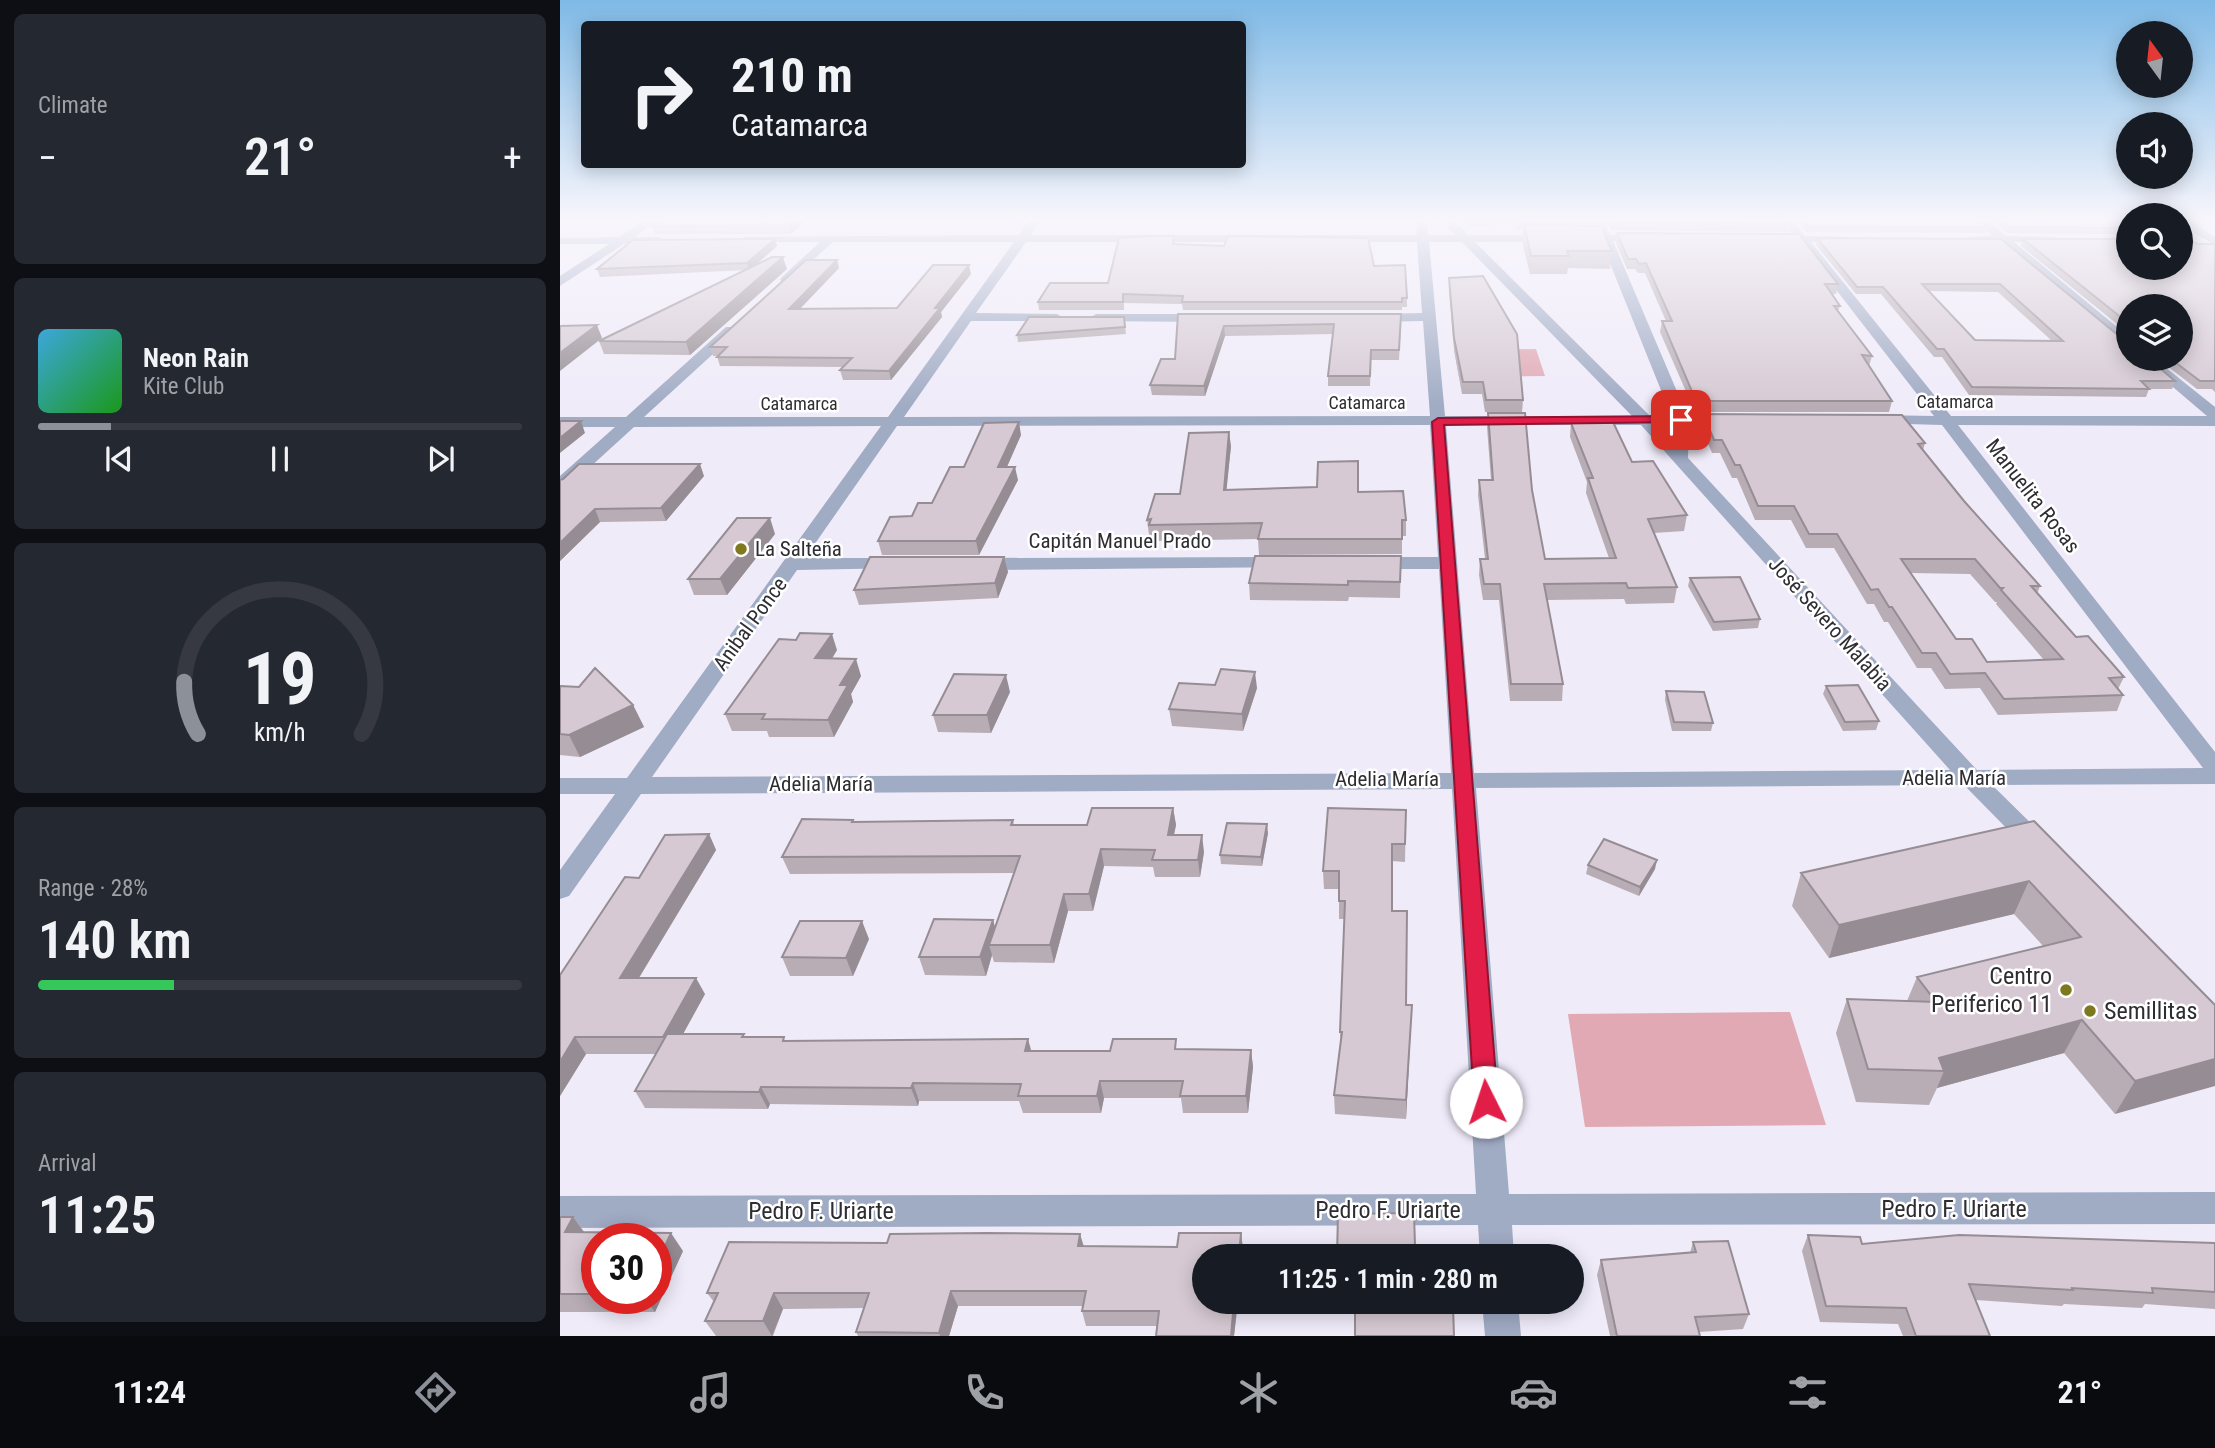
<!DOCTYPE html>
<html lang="en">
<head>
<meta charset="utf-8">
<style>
  :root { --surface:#171b24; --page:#242831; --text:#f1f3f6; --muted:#9ea1a6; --line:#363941; --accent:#8c9099 }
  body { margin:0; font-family:"Roboto Condensed",sans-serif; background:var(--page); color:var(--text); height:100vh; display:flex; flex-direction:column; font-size:26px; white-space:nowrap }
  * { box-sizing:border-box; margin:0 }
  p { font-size:23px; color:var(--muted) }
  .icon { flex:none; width:38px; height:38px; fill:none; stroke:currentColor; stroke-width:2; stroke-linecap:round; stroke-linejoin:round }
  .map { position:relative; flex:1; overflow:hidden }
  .sheet { display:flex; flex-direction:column; gap:14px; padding:14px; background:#0d0f14; width:560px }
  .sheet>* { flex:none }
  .guide { position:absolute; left:21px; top:21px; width:665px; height:147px; border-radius:7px; box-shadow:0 4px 18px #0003; background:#171b24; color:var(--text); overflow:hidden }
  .needle { width:46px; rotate:345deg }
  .controls { position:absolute; left:1556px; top:21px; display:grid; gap:14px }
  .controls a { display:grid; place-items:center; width:77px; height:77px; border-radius:50%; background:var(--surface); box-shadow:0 4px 18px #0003; font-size:35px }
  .speed { position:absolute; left:21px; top:1223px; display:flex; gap:14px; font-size:35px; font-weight:700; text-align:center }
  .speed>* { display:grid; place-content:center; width:91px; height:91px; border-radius:50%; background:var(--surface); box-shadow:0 4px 18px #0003; line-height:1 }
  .speed .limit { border:10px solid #d22; background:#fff; color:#111 }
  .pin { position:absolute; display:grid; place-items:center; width:60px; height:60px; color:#fff; margin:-30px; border-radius:14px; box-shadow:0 4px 10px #0006 }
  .me { position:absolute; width:77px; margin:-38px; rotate:356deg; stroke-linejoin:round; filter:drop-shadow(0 0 5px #0008) }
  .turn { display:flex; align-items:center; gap:24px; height:147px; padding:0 35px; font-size:32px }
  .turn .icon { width:91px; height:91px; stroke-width:2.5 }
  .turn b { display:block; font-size:49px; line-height:60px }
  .big { font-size:52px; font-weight:600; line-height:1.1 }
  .sheet .widget { flex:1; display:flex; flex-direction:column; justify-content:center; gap:10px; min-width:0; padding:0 24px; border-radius:10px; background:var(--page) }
  .sheet .dial { align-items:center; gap:0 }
  .dial svg { height:182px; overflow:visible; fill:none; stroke:var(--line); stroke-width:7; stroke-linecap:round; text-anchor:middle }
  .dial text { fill:var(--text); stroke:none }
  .song { display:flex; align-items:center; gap:21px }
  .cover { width:84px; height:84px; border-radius:10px; background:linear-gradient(135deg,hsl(200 70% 55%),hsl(120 70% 35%)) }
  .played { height:7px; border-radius:4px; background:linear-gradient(90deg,var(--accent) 15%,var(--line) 15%) }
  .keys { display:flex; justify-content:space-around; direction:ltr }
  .heat { display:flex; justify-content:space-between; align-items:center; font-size:38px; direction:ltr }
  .charge { height:10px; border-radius:5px; background:linear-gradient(90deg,#34c759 28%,var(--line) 0) }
  .trip { position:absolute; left:632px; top:1244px; width:392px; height:70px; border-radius:35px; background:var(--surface); box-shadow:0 4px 18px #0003; font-weight:600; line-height:70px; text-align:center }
  .menu { display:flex; height:112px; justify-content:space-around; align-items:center; background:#090b0e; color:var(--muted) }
  .menu .icon { width:49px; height:49px }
  .menu .current { color:var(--accent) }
  .menu b { font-size:32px; color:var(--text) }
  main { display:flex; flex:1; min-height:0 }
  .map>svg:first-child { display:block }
</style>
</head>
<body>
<main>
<section class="sheet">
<div class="widget"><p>Climate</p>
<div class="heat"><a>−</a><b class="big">21°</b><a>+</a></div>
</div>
<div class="widget">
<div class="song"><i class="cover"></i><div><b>Neon Rain</b><p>Kite Club</p></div></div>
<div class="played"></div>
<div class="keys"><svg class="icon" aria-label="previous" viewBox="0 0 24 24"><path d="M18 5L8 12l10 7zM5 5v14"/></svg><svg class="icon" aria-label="pause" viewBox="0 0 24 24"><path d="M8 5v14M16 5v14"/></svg><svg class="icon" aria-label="next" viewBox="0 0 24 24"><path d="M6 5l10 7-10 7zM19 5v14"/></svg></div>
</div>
<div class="widget dial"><svg viewBox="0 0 100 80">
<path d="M14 69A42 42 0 1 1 86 69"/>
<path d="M14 69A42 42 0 0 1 8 46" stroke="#8c9099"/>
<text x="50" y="56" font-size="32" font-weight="700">19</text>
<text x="50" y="72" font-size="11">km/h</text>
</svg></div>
<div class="widget"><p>Range · 28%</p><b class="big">140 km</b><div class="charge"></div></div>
<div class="widget"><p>Arrival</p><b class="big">11:25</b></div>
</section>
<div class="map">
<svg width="1655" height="1336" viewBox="0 0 1655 1336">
  <rect width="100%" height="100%" fill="#efebf9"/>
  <path fill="#e0a9b4" d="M976,349L985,376L899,377L894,350Z
    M1230,1012L1266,1125L1025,1127L1008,1014Z"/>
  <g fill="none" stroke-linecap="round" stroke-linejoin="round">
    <path fill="#a0abc4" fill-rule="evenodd" d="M84,220H97L75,237H99L105,240L103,242L64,244L0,286V276L49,244H0V238L59,237Z
      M470,220H481L471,235H857L856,220H867L868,235H895L882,220H894L908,235H1038L1033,220H1044L1050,235L1087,236L1089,238L1083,241H1053L1127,415H1170L1178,420L1170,425H1129L1128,458L1417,770L1643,768L1382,425L1313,423L1310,420L1318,415L1374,416L1239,242H1213L1207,239L1213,236H1233L1222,220H1233L1245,236L1290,237V241L1286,242H1251L1391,416H1647L1580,359H1595L1655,407V426L1398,425L1655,752V784L1432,785L1486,838L1489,844L1486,850L1477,853L1468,850L1404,785L916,788L949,1194L1655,1192V1224L952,1225L954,1256H920L918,1225L0,1228V1196L916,1194L892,789L81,794L9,896L0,899V870L55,794H0V778H67L321,426L74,427L6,489L0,490V476L55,427H0V417H66L166,327H176V333L84,417H328L454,242H273L226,284L220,280L222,277L260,242H188L184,241V237L459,235ZM1041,241L1111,415H1089L915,242ZM466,242H857L862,313L813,314L806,318L813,322L863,321L870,416L344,417L411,321H502L504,318L497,314L416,313ZM869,242H902L1072,416H885ZM870,425L878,557H812L803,563L812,569H879L891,773L92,777L237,570L342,568L344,564L335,558H245L337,426ZM886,425H1081L1390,770L914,773ZM1098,425H1113V441Z
      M1415,220H1427L1446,236L1496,237V241L1492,242H1454L1568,336V347L1563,346L1440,242L1409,241V237L1432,236Z
      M1620,220H1629L1655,237V245L1620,225Z
      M536,314H644L651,318L644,322L531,321L529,318Z
      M720,557L729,563L727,567L420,570L411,564L420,558Z
      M922,1302H958L961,1336H925Z"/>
  </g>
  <path fill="#b8adb5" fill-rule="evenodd" d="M100,220H246L231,234H95L92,226Z
    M905,220H1035V226L1052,251L1050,269L1008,268L1007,274H970L962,242L963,230H956L955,224L909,226Z
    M1046,220H1227L1229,224L1228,232L1051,230Z
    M1237,220H1421L1427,227L1425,233L1246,232Z
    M1431,220H1568V234L1447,233Z
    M1057,233L1278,284L1276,294H1272L1280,306L1278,311L1312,356L1309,366L1332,401L1329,412H1135L1100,332L1102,321H1106L1085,273H1078L1075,269H1067L1056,243Z
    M614,236L615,244L814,266L847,298V307H842V310H623L622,304L564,303V310H479L478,302L548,283Z
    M1257,238L1441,239L1615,381L1612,389H1589L1586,397L1409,395L1382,357H1374L1321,294H1296L1256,245ZM1369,291L1438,292L1492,341L1415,340Z
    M215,239L217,246L194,266L227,269L130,355L44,354L39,341L186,270L40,277L37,269Z
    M1463,239L1655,244V392L1652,389H1637L1598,359H1620L1568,306V333L1461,246Z
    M277,260L279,268L240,309L337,308L411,274L381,312L382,317L331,380H283L280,370L283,367L160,366L157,356H153L150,347Z
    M889,278L963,400L962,412H925L922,394H902L894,350L889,289Z
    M618,314L841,324L839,360H811L810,386H768V376L773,334L665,336L645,396L592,395L590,385L615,359Z
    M564,317L566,334L458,342L457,335Z
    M928,413L972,490L985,559L1049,558L1026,493L1027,482L1010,437L1011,423L1072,462L1127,515L1124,531L1094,533L1117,587L1114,603L1066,604L1064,599L987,600L1003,684L1002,701H950L939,600H923L919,575L920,559H925L918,495L919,480H931L927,427Z
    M1143,414L1365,443L1363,450L1404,501L1480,586L1477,594L1516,637L1564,677L1558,689L1563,695L1557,711L1438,715L1420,688L1385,689L1371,668H1357L1328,622H1324L1314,604H1307L1274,548H1246L1231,520H1195L1177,478H1172L1160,453H1152L1141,427ZM1351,573L1410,574L1435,602H1437L1436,604L1484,660L1427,662L1396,639Z
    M461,435L447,467L458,480L419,555H322L318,541L352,516L372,503L404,467Z
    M671,446L666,490L798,492L846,520V536H842V554L699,555L698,539L591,541L590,535H589L587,520L620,494Z
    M144,476L106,521L40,522L0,561V480Z
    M215,534L167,595H134L128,579Z
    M841,556L840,598L789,597L788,601L690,600L689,583Z
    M444,557L448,572L438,598L299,605L294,590Z
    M1130,578L1200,619L1198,628L1153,631L1128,586Z
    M277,650L272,659L301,676L291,694L293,702L274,737H209L207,731H172L165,714Z
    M0,686L73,705L84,727L20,757L0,755Z
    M1266,686L1319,721L1316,730L1283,731L1263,694Z
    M697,688L683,731L612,726L609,709Z
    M1106,691L1153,723L1151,731H1112L1105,700Z
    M450,692L431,733L378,732L373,715Z
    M613,808L616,825L614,835L644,852L640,877H595L593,867L544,866L533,911H508L494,963L434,962L432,955L426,976L365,975L359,957L433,920L435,927L454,873L230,874L222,857L294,822L453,820L454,825H527Z
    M846,810L845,862L832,861V911L846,1005L851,1023L846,1119L775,1114L774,1095L781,1046L780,1032L785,919H779V889H764L763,871Z
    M1474,821L1655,1005L1555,1114L1504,1053L1377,1088L1369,1105L1296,1102L1276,1033L1287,999L1347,1001L1357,977L1483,946L1454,914L1269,958L1232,906L1241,873Z
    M708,833L702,866L661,864L660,855Z
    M149,834L156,850L79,978L145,994L123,1034L185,1037L226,1041L472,1051H550L618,1049L691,1050L693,1067L688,1113H623L621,1098H544L541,1113H463L459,1101H359L358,1106L210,1104L208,1109L85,1108L75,1091L96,1054H26L0,1096V975L79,878Z
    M1028,865L1095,869L1079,896L1026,874Z
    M309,939L293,976H230L222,957Z
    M0,1217H13L25,1233L123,1251L95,1312H0ZM37,1239L96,1298H37Z
    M681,1233L683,1249L674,1336H596L597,1326H526L522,1311L523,1306H398L389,1336H298L296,1332L304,1308L223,1309L213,1336H156L145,1321L154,1302L147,1293L523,1246L617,1247Z
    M1248,1235L1302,1244L1655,1243V1309L1585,1304L1582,1308L1504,1304L1502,1306L1416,1300L1430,1336H1343L1338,1324L1260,1322L1242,1251Z
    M1133,1242L1189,1314L1183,1329L1139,1332L1140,1336H1050L1037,1275L1041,1260L1130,1253Z"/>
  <path fill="#968d94" d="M233,220H246L231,234L228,225Z
    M215,239L217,246L190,270L187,263Z
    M223,257L227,269L130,355L126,342Z
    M277,260L279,268L231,318L229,309Z
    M409,265L411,274L381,312L382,317L331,380L329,371L375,308Z
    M37,325L42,338L0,371V353Z
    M664,326L665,336L645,396L644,386Z
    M21,421L25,433L0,453V438Z
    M459,422L461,435L441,480L438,467Z
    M669,432L671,446L665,505L664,490Z
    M140,464L144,476L106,521L101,508Z
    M455,467L458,480L419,555L416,541Z
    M35,509L40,522L0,561V543Z
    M210,518L215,534L167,595L160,579Z
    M444,557L448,572L438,598L435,583Z
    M272,634L277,650L261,675L255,658Z
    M296,659L301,676L291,694L293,702L274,737L268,720L280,685Z
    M695,672L697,688L683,731L682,714Z
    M446,675L450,692L431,733L427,715Z
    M73,705L84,727L20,757L9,735Z
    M613,808L616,825L610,852L608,835Z
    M707,824L708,833L702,866L701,857Z
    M149,834L156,850L69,994L60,978Z
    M642,835L644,852L640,877L638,860Z
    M541,849L544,866L533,911L529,894Z
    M1097,860L1095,869L1079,896L1080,887Z
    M1469,881L1454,914L1269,958L1279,925Z
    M504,894L508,911L494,963L490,945Z
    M433,920L438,938L429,945L432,955L426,976L420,957Z
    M302,921L309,939L293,976L286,958Z
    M136,978L145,994L112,1054L103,1037Z
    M852,1005L851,1023L846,1119V1100Z
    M1522,1020L1504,1053L1377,1088L1384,1071L1379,1058Z
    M15,1037L26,1054L0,1096V1062Z
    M468,1039L473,1057L465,1051Z
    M691,1050L693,1067L688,1113L686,1096Z
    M1655,1059V1086L1555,1114L1575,1081Z
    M540,1081L544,1098L541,1113L537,1096Z
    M353,1083L359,1101L358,1106L351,1088Z
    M201,1087L210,1104L208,1109L199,1092Z
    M13,1217L26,1235L5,1232Z
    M111,1233L123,1251L95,1312L85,1298H96V1265Z
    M681,1233L683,1249V1256H679Z
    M520,1234L525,1250L518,1246Z
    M391,1291L398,1306L389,1336H380L379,1333Z
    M214,1293L223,1309L212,1336L203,1321Z
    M674,1302H678L674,1336H671Z"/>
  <path fill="#d6c9d3" stroke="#968d94" stroke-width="2" fill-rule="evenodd" d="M100,220H233L228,225L92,226Z
    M956,220H1035V222H960Z
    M1051,220H1227L1229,224L1052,222Z
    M1243,220H1421L1427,227L1248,226Z
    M1441,220H1568V228L1449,227Z
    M964,225L1041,226L1052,251H1007L1009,256H971Z
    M1057,233L1239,234L1278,284H1265L1280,306H1274L1312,356L1302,355L1332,401H1136L1102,321H1112L1086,263L1079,264L1076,259H1068Z
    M1620,234L1637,244H1655V381H1640L1611,359H1620V306H1568V323L1463,239H1568V268H1620Z
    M589,236H614L613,244L664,246L668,236L808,238L814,266L845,265L847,298H842V302H622L623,296L563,294V302H478L490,283H548L559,238Z
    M1257,238L1441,239L1564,340L1568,341V359H1589L1615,381H1581L1589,389L1412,387L1384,349H1377L1323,287H1297ZM1362,284H1440L1503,341L1415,340Z
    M215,239L187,263L37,269L73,240Z
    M212,257H223L126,342L39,341Z
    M246,260H277L229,309L337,308L373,265H409L375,308H380L329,371L280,370L292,358L157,357L167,347H150Z
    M923,276L957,334L963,400H926L923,382H903L894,338L889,278Z
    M618,314H841L839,350H811L810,376H768L774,324L664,326L644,386L590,385L601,359H615Z
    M469,317H564L565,327L457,335Z
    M37,325L0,353V326Z
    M928,413H965L972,490L985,559L1056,558L1028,478H1033L1011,423L1053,422L1072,462L1093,461L1127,515L1088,519L1117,587L1068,588L1066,583L984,584L1003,684H951L940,584H924L920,559H928L919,480H933Z
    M1143,414L1342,415L1365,443L1358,444L1404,501L1480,586H1471L1516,637L1528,636L1564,677L1549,678L1563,695L1444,699L1425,673L1390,674L1376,653H1362L1332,607H1329L1318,589L1311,590L1277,534H1249L1234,506H1198L1180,465H1175L1162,440H1154ZM1341,559H1415L1440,588H1443L1441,590L1503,659L1427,662L1412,639H1396Z
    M0,421H21L0,438Z
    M459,422L438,467H455L416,541H318L330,517L352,516L358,503H372L390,467H404L424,423Z
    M669,432L664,490L757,487L758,462L798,461V492L843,491L846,520H842V539H698L702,523L589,525L591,519L587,520L595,494H620L629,433Z
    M19,464H140L101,508L35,509L0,543V480L3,479Z
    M177,518H210L160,579H128Z
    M695,556H841L840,582L788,581V585L689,583Z
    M310,557H444L435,583L294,590Z
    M1180,577L1200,619L1154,622L1130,578Z
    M240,633L272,634L255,658L296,659L280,685H288L268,720L202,719L205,714H165L219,639L236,640Z
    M35,668L73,705L9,735L0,734V686L19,687Z
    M661,669L695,672L682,714L609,709L619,683L655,685Z
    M394,674L446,675L427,715H373Z
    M1298,685L1319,721L1285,722L1266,686Z
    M1106,691L1144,692L1153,723L1114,722Z
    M532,808H613L608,835H642L638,860H592L595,850L541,849L529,894H504L490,945H429L460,856L222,857L242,819L293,820L292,822L453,820L451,825H527Z
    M768,808L846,810L845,844H832V911H847L846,1005H852L846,1100L774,1095L782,1032H780L785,901H779V871H763Z
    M1474,821L1655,1005V1059L1575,1081L1522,1020L1379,1058L1384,1071L1308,1069L1287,999L1376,1002L1357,977L1521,937L1469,881L1279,925L1241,873Z
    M667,823L707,824L701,857L660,855Z
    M149,834L60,978H136L103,1037H15L0,1062V975L65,877L79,878L105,835Z
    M1044,839L1097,860L1080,887L1028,865Z
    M374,919L433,920L420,957H359Z
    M240,921H302L286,958L222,957Z
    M107,1034H184L182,1037H224L223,1041L468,1039L465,1051H550L553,1039H616L615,1049L691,1050L686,1096H620L623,1081H540L537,1096H458L461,1084L353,1083L351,1088L201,1087L199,1092L75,1091Z
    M854,1213L855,1246L882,1245V1256H777L778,1214Z
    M0,1217H13L5,1232L111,1233L96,1265V1239H37V1294H0Z
    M426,1233L520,1234L518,1246L617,1247L619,1233H681L679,1256H644V1302H674L671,1336H596L599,1311H522L526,1291H391L379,1333L296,1332L309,1293H214L203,1321H145L158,1293H147L169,1242L327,1243L330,1234Z
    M1248,1235L1300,1237L1302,1244L1399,1235L1655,1243V1292L1592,1288L1593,1293L1512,1288L1513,1290L1409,1284L1430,1336H1356L1346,1308L1266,1306Z
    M1168,1241L1189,1314L1135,1317L1140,1336H1057L1041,1260L1136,1252L1133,1242Z
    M795,1302H885V1306H893L894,1336H795Z"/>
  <linearGradient id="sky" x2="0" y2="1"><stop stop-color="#7eb9e6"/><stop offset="0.54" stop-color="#f8f6fc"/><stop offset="1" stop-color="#f8f6fc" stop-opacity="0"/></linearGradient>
  <rect width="1655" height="407" fill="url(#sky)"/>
  <path fill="#e11d48" stroke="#92132f" stroke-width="2" d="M1121,416L1127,420L1125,422L884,425L938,1102L934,1110L926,1113L918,1110L914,1102L872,422L878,418Z"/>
  <g fill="#7e781e" stroke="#fff" stroke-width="2.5">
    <circle cx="181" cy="549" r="7"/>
    <circle cx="1506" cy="990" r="7"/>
    <circle cx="1530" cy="1011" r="7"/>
  </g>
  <g text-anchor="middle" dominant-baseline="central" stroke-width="5" stroke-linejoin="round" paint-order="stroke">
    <g font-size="18" fill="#2e2d32" stroke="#fff">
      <text x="1395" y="401">Catamarca</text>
      <text x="807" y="402">Catamarca</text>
      <text x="239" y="403">Catamarca</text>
    </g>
    <g font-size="21" fill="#2e2d32" stroke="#fff">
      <text transform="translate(1473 496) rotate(52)">Manuelita Rosas</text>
      <text x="560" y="541">Capitán Manuel Prado</text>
      <text transform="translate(190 624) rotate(-54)">Anibal Ponce</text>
      <text transform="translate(1270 624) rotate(48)">José Severo Malabia</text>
      <text x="1394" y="778">Adelia María</text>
      <text x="827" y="779">Adelia María</text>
      <text x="261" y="784">Adelia María</text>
    </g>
    <g font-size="21" fill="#2e2d32" stroke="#fff" text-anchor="start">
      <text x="195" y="549">La Salteña</text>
    </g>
    <g font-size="24" fill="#2e2d32" stroke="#fff" text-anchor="end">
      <text x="1492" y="976">Centro<tspan x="1492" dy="28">Periferico 11</tspan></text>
      <text x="1544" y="1011" text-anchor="start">Semillitas</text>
    </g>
    <g font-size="24" fill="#2e2d32" stroke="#fff">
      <text x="1394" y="1209">Pedro F. Uriarte</text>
      <text x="828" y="1210">Pedro F. Uriarte</text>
      <text x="261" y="1211">Pedro F. Uriarte</text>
    </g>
  </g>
</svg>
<div class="controls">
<a><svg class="needle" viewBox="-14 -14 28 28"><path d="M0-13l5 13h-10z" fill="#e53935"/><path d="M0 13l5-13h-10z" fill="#9ea1a6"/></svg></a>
<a><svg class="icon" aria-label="sound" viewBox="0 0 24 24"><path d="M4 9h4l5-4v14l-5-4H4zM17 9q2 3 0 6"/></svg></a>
<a><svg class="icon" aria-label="search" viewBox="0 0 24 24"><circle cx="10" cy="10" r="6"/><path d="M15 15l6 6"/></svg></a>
<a><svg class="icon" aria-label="layers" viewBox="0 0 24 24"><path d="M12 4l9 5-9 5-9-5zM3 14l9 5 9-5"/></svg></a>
</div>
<div class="speed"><div class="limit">30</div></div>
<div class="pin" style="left:1121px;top:420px;background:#d93025"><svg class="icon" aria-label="arrive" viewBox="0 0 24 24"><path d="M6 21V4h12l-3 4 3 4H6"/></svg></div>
<svg class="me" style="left:926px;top:1102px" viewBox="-20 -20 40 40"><circle r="19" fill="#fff"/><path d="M0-13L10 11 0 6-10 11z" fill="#e11d48"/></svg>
<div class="trip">11:25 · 1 min · 280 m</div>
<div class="guide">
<div class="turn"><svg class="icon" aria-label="right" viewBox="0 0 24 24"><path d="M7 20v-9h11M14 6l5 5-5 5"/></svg><div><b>210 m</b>Catamarca</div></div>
</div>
</div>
</main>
<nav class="menu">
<b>11:24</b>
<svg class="icon current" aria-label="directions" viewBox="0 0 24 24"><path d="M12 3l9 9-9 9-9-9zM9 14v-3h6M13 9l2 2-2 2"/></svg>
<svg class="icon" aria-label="music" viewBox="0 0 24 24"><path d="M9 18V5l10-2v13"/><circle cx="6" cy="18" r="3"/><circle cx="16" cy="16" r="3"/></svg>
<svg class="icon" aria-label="phone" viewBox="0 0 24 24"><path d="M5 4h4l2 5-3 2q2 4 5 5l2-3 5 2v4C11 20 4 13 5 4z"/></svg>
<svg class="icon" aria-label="climate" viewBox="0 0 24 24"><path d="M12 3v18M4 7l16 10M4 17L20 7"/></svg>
<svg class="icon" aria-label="car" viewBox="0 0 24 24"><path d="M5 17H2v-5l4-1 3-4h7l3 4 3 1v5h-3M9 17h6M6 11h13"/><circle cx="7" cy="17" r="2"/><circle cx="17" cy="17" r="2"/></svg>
<svg class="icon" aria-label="filters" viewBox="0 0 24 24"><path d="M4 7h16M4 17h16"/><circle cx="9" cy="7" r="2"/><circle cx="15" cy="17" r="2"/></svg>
<b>21°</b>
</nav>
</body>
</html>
